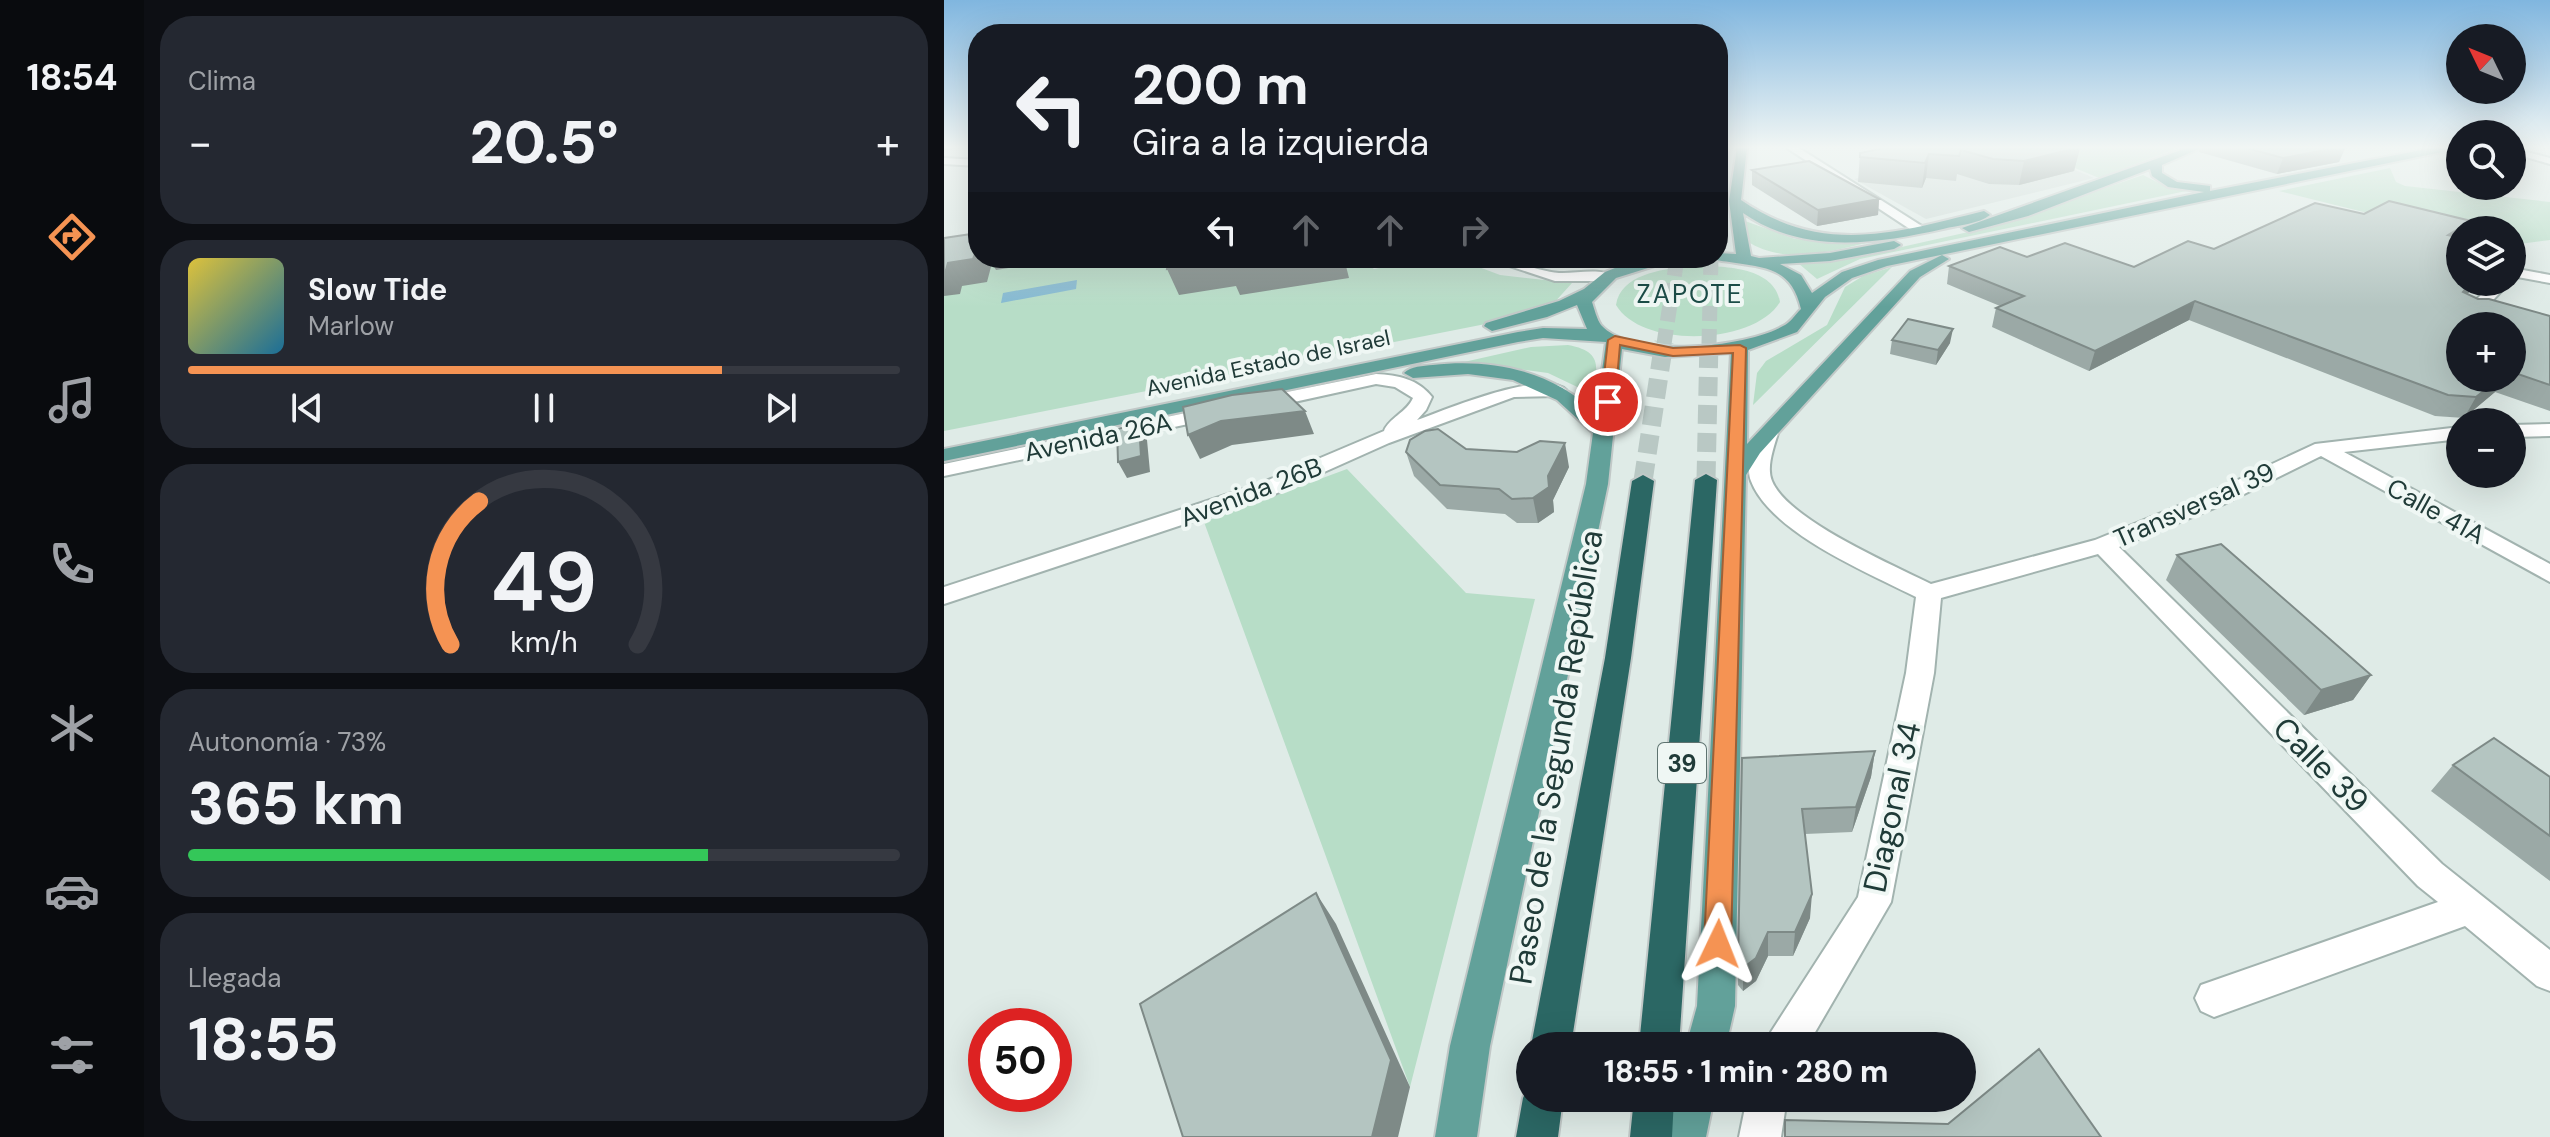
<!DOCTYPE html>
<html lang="es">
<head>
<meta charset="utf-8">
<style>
  :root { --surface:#171b24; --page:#242831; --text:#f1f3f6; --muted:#9ea1a6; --line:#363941; --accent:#f59353 }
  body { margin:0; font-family:"DM Sans",sans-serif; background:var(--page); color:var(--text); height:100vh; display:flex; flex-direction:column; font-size:30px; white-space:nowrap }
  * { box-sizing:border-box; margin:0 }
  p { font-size:26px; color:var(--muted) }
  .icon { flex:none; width:44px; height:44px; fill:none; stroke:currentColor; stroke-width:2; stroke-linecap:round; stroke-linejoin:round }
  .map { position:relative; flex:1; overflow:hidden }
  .details { display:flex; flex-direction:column; gap:16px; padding:16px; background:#0d0f14; width:800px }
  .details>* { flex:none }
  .top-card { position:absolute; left:24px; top:24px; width:760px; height:244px; border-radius:32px; box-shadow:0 8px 32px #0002; background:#171b24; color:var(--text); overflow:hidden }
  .needle { width:52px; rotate:313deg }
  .fabs { position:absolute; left:1502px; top:24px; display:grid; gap:16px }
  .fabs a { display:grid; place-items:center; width:80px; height:80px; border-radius:50%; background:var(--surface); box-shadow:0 8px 32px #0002; font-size:40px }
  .speed { position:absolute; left:24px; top:1008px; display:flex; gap:16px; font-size:40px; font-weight:700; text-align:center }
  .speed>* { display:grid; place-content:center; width:104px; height:104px; border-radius:50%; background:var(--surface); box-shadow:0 8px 32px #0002; line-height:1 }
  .speed .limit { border:12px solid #d22; background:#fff; color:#111 }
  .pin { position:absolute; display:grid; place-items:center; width:68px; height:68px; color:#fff; margin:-34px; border:4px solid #fff; border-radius:50%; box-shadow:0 2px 8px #0007 }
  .me { position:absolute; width:88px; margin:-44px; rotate:2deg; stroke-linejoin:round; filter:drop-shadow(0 0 6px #0008) }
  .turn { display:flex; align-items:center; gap:28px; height:168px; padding:0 32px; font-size:36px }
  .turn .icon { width:104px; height:104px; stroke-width:2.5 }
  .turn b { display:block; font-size:56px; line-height:68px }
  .lanes { display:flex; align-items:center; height:76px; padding:0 32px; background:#0003; justify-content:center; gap:40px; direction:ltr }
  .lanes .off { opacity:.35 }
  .big { font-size:60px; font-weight:800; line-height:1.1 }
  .details .tile { flex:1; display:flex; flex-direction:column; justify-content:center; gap:12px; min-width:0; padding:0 28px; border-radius:32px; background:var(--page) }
  .details .dial { align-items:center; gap:0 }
  .dial svg { height:208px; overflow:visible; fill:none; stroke:var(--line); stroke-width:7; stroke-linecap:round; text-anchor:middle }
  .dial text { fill:var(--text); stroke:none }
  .song { display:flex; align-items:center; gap:24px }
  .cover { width:96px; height:96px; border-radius:12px; background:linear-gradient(135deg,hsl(50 70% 55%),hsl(200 70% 35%)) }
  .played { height:8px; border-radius:4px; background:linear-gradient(90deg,var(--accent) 75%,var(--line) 75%) }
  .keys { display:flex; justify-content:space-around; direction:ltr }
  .heat { display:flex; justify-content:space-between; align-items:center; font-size:44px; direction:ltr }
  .charge { height:12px; border-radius:6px; background:linear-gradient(90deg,#34c759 73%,var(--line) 0) }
  .trip { position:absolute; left:572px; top:1032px; width:460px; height:80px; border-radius:40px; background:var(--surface); box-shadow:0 8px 32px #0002; font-weight:800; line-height:80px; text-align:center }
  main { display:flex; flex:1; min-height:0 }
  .tabs { display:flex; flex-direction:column; width:144px; justify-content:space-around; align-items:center; background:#090b0e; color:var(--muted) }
  .tabs .icon { width:56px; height:56px }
  .tabs .selected { color:var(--accent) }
  .tabs b { font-size:36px; color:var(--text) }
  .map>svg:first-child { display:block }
</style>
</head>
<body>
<main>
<nav class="tabs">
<b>18:54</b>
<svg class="icon selected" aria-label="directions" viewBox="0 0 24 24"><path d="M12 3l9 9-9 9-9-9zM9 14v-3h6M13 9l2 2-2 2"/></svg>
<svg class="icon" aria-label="music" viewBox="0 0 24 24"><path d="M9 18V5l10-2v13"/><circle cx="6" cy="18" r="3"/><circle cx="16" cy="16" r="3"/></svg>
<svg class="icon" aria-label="phone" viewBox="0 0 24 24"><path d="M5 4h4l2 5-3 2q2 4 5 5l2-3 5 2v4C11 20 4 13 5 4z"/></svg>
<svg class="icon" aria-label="climate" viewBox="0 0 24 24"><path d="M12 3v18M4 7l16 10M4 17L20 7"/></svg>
<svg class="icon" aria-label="car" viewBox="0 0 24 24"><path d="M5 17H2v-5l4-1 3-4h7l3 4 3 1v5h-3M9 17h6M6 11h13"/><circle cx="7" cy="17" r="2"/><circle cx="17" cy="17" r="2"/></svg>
<svg class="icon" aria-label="filters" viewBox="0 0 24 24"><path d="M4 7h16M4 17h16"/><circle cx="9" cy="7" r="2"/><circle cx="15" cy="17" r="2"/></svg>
</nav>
<section class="details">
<div class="tile"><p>Clima</p>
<div class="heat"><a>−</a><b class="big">20.5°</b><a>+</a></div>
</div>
<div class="tile">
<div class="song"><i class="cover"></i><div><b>Slow Tide</b><p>Marlow</p></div></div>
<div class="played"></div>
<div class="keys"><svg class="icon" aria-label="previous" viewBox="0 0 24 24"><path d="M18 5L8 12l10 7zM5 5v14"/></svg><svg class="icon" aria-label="pause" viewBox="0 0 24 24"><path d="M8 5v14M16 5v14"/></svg><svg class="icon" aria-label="next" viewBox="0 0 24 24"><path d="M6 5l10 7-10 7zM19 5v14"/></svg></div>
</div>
<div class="tile dial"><svg viewBox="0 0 100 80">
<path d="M14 69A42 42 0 1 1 86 69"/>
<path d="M14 69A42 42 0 0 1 25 14" stroke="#f59353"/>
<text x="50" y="56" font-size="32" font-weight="700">49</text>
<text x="50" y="72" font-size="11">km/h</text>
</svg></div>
<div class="tile"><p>Autonomía · 73%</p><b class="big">365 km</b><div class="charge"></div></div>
<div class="tile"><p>Llegada</p><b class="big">18:55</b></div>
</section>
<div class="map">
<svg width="1606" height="1137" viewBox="0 0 1606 1137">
  <rect width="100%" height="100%" fill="#dfebe7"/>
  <path fill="#cddad6" d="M1043,148H1079L1150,178L982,219L910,179Z"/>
  <path fill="#b7ddc7" d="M1083,148H1227L1231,149L1155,178Z
    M1446,168L1452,182L1461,186L1606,202V240L1568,245V230H1516V236L1335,191Z
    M1199,175L1215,183L1247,190L916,259L873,279L854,263L922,255L1051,226Z
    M801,221L851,239L922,243C884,252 839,265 803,241Z
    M0,240L34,258H417L430,269L486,258H511L556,275L628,283L609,304L577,317L0,431Z
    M743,266C772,266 830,264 836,302C810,345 698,349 672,305C677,274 717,270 743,266Z
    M948,267L809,405L813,373L822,361L883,325L901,287L919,276Z
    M624,345C657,351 655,365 648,394L604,373L520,362L587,347Z
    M403,469L522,593L591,599L466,1087L260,522Z"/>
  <path fill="#85bad2" d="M133,280L132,289L57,303L59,293Z"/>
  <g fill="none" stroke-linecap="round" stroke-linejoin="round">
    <path stroke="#b9c8c4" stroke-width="15" stroke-dasharray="15 8" stroke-linecap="butt" d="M720,344L733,258
      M765,344L767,258"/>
    <path stroke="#b9c8c4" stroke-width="19" stroke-dasharray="19 9" stroke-linecap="butt" d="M762,480L765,342
      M699,481L720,342"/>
    <g stroke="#a2b3af" stroke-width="4">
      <path id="minor" d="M843,148H855L984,230L972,233Z
        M1568,148L1606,158V164L1568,153Z
        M0,158L34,160V166L0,164Z
        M541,258C569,258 589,271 615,273C631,274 658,267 670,277L663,281H611Z
        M1568,268L1606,275V283L1568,276Z
        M1550,282H1566L1535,315H1523V309Z
        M432,374C454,375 474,379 488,397L482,410L473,420C501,410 600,368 622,390L613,396L570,397L445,443L331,494L0,604V587L315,484L440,431C444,419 463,412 469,398L451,387L432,384L314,410L305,404L314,398Z
        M270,407L277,409L280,413L277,417L0,476V464Z
        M1606,424V436L1568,437V425Z
        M824,427L834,433C830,447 822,467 828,481C844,520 949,565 987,584L1151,540L1264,494L1371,444L1516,427V439L1400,452L1606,564V582L1377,456L1280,504L1175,547L1498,864L1606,950V991L1593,986L1521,926L1270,1017L1257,1011L1251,998L1257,985L1494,902L1474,886L1154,554L997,598L990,673L947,902L863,1046H821L827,1032L914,897L962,673L972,597C925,573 827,533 807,481C801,467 810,447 814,433Z
        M803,1098H843L837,1137H795Z"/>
    </g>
    <g stroke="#c1c8c7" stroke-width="4">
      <path id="major" d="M0,148H8L0,151Z
        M793,148H803L797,200C879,256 951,233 1040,211L1046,215C1035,224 1014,225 999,229C932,244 859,255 799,213L807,256L815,258L886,253L950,241L957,245L950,249L886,261L836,264L857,275L868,293L898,272L934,260L1260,192L1224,187L1208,176L1206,169L1084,216L1025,232L1018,228L1243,148H1257L1218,165V173L1233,182L1266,186V191L1488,148H1508L1503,151L943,266L908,278L881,297L853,332L804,350L803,444L966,271L998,255L1005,259L976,277L816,453L802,475L791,1006L782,1046H742L753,1006L787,353L721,357L678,349L664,484L546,1046L533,1137H491L506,1046L642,484L649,433L613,400L569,380L524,374L469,378L460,373C467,366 479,366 489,365C547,358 610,371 652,414L662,342L599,338L574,342L0,461V449L574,332L599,328L643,329L633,305L603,317L548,331L540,326L542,323L615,301L640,289L661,272L686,262L703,258H736L672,278L648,302C650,308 653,320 657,325C688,360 803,347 839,326C846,323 851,315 857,309C848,271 827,268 792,263C783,261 775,262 768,258H774V253L792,254L785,201Z
        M730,1098H770L762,1137H720Z"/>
    </g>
    <g stroke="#c1c8c7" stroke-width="4">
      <path id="highway" d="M774,148H784L780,179L774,183Z
        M762,474L773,480L735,1046H695L751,480Z
        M699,475L710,481L687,658L627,1046H587L661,658L688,481Z
        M586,1083V1098H619L614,1137H572L579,1098Z
        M690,1098H730L728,1137H686Z"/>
    </g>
    <use href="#minor" fill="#fff" fill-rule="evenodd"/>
    <use href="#major" fill="#62a19a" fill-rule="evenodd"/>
    <use href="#highway" fill="#2b6764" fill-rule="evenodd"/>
  </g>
  <path fill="#9ba9a6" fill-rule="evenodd" d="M940,148H1136L1130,171L1075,185L1045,184L1013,174L1012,181L982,178L978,188L914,182L916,153Z
    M1256,148H1401L1395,162L1333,174L1255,152Z
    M808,170L935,199L934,215L873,226L808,185Z
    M1420,214L1516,230V282H1535L1523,294L1534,299L1606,316V411L1551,392L1520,418L1491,416L1245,320L1145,371L1048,327L1052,308L1056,306L1003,284L1005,266L1083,257L1190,267ZM1568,326V378H1516Z
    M948,340L1006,343L992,365L946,354Z
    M522,449L573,452L625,467L609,500L610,512L594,523H573L561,514L503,509L470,476L462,452Z
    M1233,555L1427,675L1409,700L1360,715L1222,580Z
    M931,751L927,777L908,832L861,834L866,918L849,956H824L812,981L799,991L794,985V962L798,758Z
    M1509,765L1606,777V881L1487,791Z"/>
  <path fill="#7e8a87" d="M1132,148H1136L1130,171L1075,185L1080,161Z
    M1392,148H1401L1395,162L1333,174L1339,158Z
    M985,154L982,178L978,188L981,163Z
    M935,199L934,215L873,226L874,210Z
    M1527,221L1523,230H1516V240L1504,235Z
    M34,246V258H117V260L52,270L48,263L43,282L18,286L16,294L0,296V271L4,263Z
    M361,258H400L405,278L296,295L292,286L235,295L223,269L286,260Z
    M576,258H590L576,261Z
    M1528,282H1535L1508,310L1519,292Z
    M1251,301L1245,320L1145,371L1151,351Z
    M1009,329L1006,343L992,365L994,350Z
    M1556,378H1560L1551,392L1520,418L1532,397Z
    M361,411L370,434L288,445L256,459L244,435L277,421Z
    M195,424L203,440L206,472L183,478L174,462Z
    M621,443L625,467L609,500L610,512L594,523L589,498L604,476Z
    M1427,675L1409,700L1360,715L1377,690Z
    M931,751L927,777L908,832L912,807Z
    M372,893L392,924L466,1087L454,1137H428Z
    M868,894L866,918L849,956L851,932Z
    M824,932V956L812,981L799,991V968Z"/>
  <path fill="#b4c5c1" stroke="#7e8a87" stroke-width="2" d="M940,148H1132L1080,161L1049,159L1017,150L1015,156L985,154L981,163L916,157V153Z
    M1302,148H1392L1339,158Z
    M865,161L935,199L874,210L808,170Z
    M1445,201L1527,221L1504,235L1516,238V282H1528L1519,292L1534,299H1545L1606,316V385L1568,372V326H1516V378H1556L1532,397L1504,395L1251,301L1151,351L1052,308L1080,296L1005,266L1056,247L1083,257L1121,243L1190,267L1244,241L1270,249L1371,203L1420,214Z
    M34,233V246L29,259L4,263L2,270L0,271V238Z
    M225,258H361L286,269V260L223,269Z
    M964,319L1009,329L994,350L948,340Z
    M338,389L361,411L277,421L244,435L239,407L288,395Z
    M195,424L197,456L174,462L173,429Z
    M494,429L522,449L573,452L596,441L621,443L604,476L605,487L589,498L568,499L555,489L496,485L462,452L466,440L481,431Z
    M1277,544L1427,675L1377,690L1233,555Z
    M1550,738L1606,777V836L1509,765Z
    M931,751L912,807L858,809L868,894L851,932H824L812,958L799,968L794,962L798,758Z
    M372,893L447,1060L428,1137H239L196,1004Z
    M1095,1049L1157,1137H841V1120L1004,1124Z"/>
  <linearGradient id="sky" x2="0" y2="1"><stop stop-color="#80b6df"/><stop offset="0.48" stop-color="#f1f6f4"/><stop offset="1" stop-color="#f1f6f4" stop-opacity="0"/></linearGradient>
  <rect width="1606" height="307" fill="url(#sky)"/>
  <path fill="#f59353" stroke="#9f6036" stroke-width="2" d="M671,336L729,348L796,345L802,348L787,944L783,953L774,957L764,953L760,944L789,353L729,356L676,345L671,402L664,406L657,402L664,340Z"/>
  <g text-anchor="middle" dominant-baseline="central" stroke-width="8" stroke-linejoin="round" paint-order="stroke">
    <g font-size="22" fill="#203b38" stroke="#eff7f4">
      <text transform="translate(324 363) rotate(-12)">Avenida Estado de Israel</text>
    </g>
    <rect fill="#eff7f4" stroke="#5e7370" stroke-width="2" x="714" y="743" width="48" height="40" rx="6"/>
    <g font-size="24" font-weight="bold" fill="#203b38">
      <text x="738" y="763">39</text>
    </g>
    <g font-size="26" letter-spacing="2" fill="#1c4d48" stroke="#eff7f4">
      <text x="746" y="294">ZAPOTE</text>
    </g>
    <g font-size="26" fill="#203b38" stroke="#eff7f4">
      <text transform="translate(154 437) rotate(-12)">Avenida 26A</text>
      <text transform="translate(307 492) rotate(-21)">Avenida 26B</text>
      <text transform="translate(1250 505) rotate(-24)">Transversal 39</text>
      <text transform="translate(1492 511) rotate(29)">Calle 41A</text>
    </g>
    <g font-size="32" fill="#203b38" stroke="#eff7f4">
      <text transform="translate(612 757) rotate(-81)">Paseo de la Segunda República</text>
      <text transform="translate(1377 765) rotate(45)">Calle 39</text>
      <text transform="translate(948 807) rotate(-78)">Diagonal 34</text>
    </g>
  </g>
</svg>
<div class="fabs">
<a><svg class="needle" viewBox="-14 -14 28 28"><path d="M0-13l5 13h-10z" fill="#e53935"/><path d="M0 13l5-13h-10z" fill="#9ea1a6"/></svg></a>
<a><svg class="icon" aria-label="search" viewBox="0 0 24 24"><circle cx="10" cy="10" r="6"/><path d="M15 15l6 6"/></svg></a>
<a><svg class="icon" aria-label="layers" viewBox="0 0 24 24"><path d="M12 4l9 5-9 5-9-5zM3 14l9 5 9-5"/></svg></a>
<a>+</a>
<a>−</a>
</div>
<div class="speed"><div class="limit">50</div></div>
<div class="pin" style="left:664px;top:402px;background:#d93025"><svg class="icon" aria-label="arrive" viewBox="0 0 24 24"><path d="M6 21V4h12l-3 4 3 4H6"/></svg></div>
<svg class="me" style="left:774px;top:944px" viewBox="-20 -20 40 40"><path d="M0-17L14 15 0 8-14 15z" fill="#f59353" stroke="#fff" stroke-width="4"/></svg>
<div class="trip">18:55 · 1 min · 280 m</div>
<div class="top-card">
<div class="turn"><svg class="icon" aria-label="left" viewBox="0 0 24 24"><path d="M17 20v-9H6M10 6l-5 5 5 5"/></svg><div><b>200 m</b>Gira a la izquierda</div></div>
<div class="lanes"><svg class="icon" aria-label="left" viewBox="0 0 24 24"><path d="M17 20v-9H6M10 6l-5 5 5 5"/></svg><svg class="icon off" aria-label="ahead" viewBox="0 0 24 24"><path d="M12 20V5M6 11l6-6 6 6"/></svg><svg class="icon off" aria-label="ahead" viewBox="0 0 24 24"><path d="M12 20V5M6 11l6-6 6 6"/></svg><svg class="icon off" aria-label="right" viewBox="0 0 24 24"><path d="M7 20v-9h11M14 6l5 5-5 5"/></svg></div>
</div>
</div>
</main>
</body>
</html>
